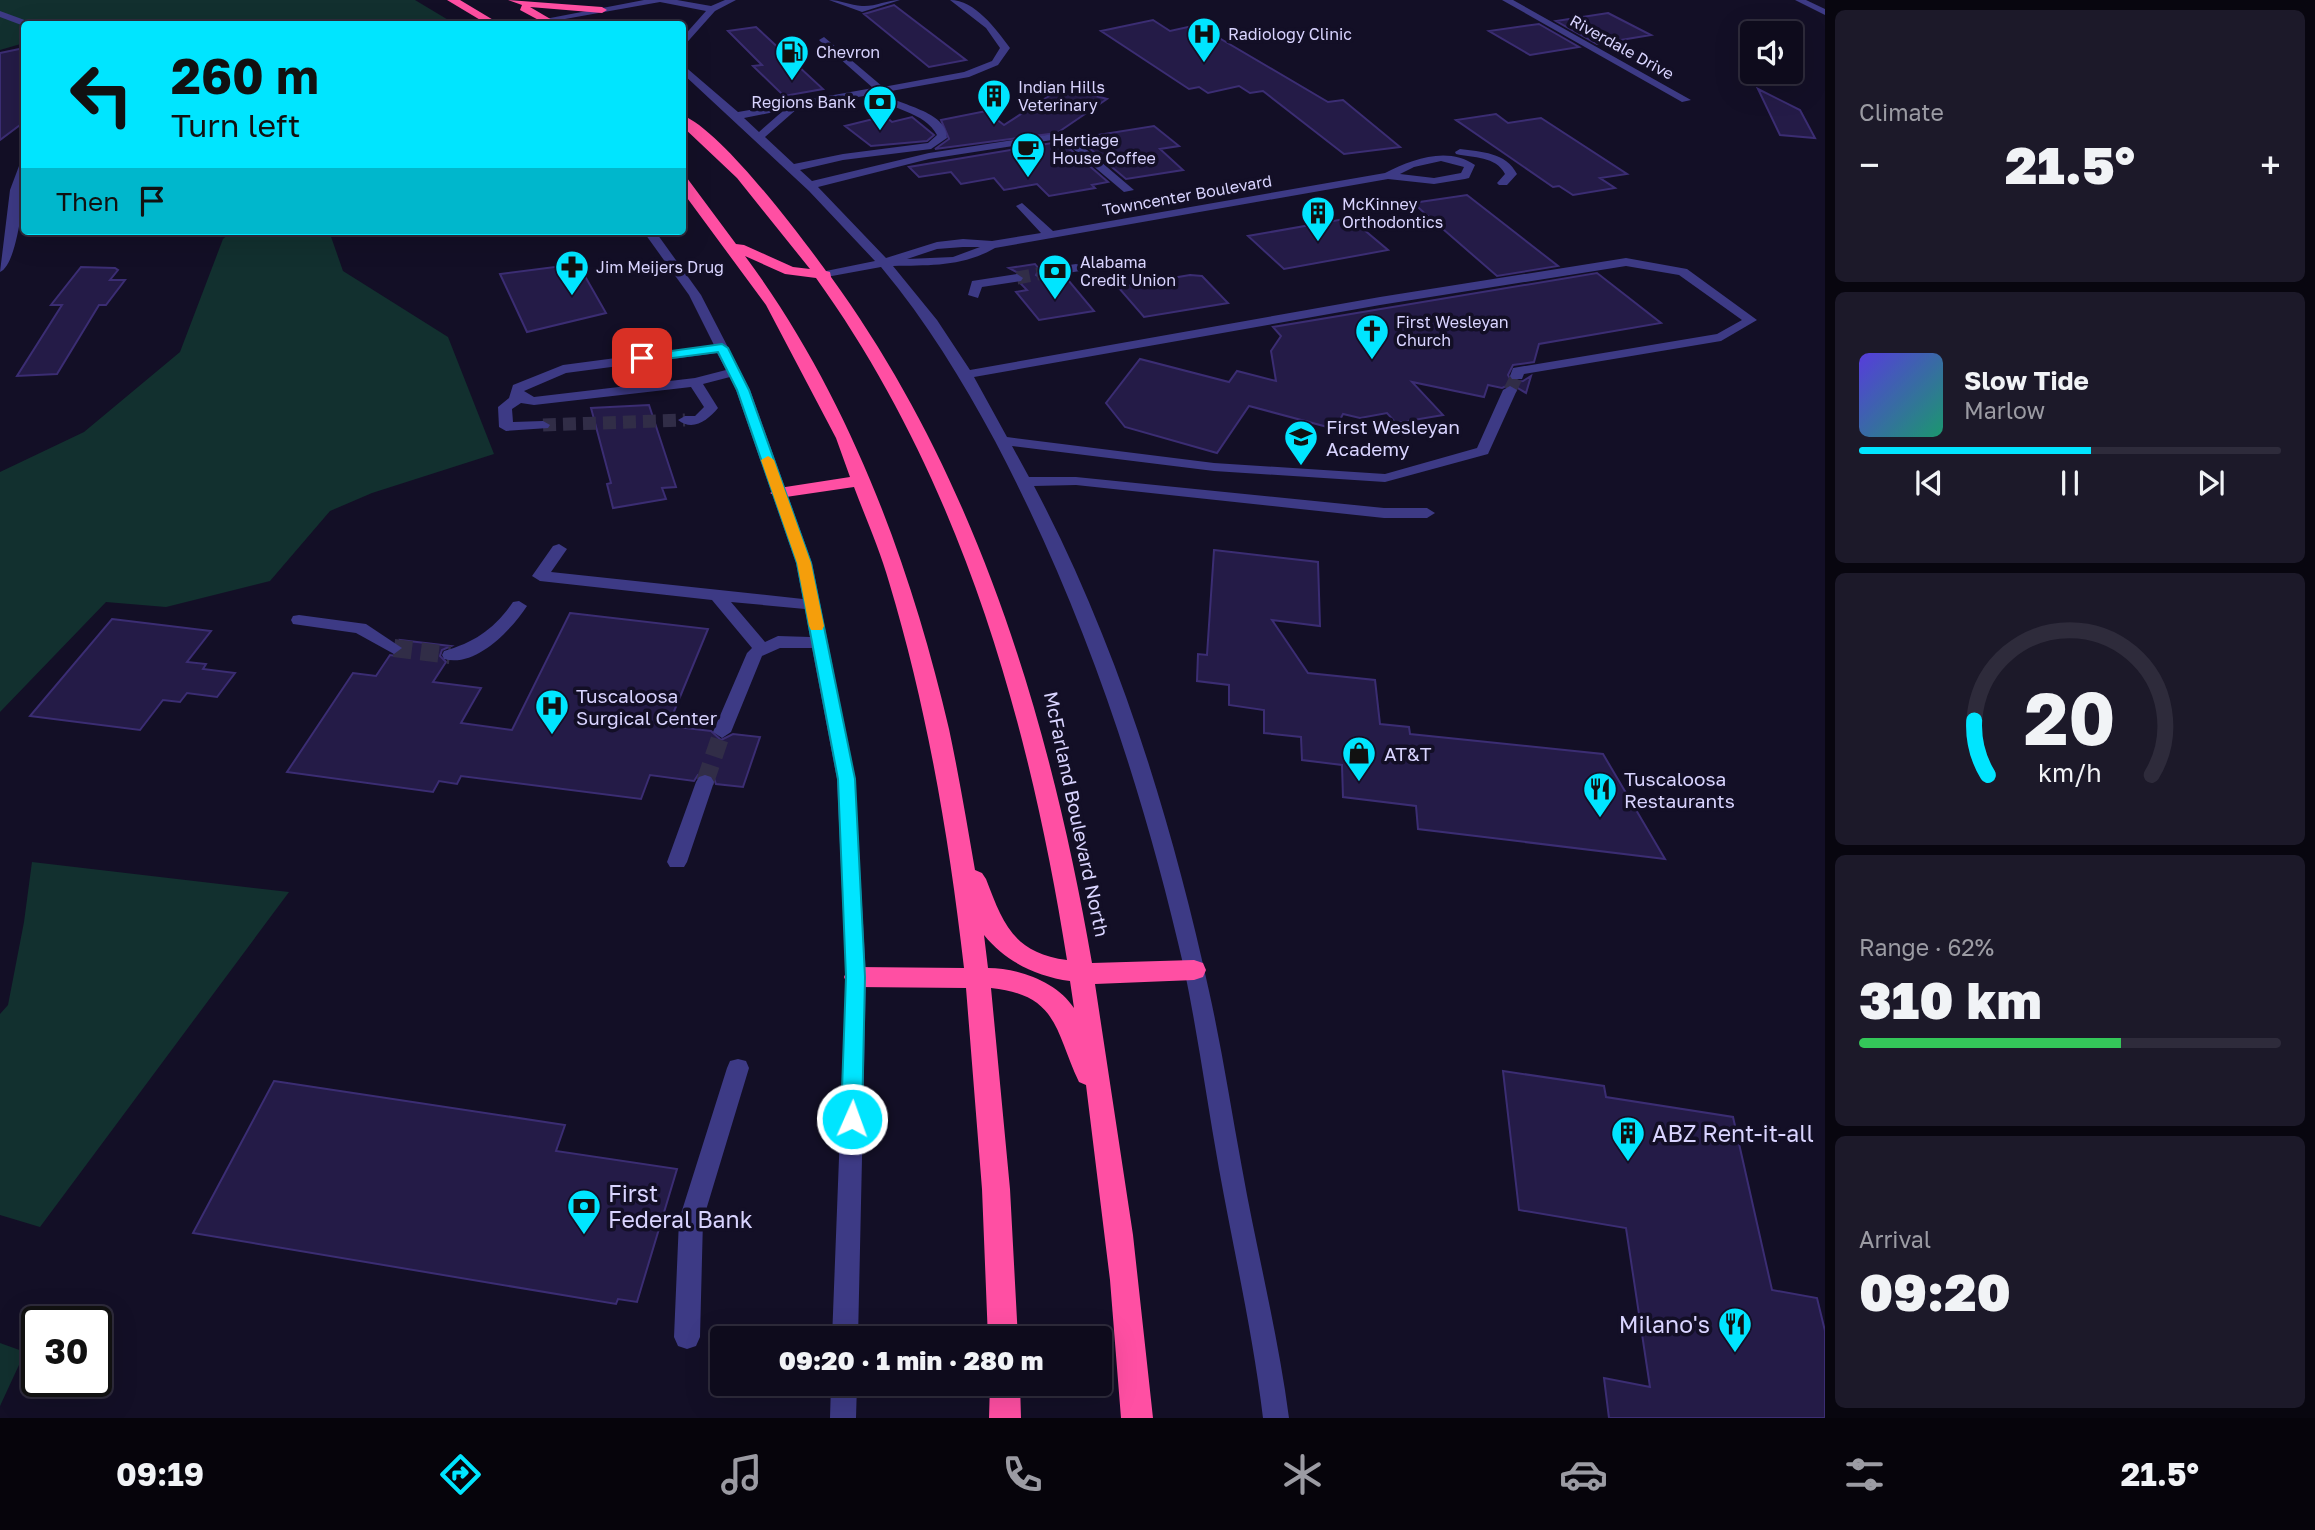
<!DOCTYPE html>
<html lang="en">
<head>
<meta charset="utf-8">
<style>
  :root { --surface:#0e0b1c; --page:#1c1929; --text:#f1f3f6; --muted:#9b9ba3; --line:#2e2b3b; --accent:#00e5ff }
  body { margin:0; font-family:"Golos Text",sans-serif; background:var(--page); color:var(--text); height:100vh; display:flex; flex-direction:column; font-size:26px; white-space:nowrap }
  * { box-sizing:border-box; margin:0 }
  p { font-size:23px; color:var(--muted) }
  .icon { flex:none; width:38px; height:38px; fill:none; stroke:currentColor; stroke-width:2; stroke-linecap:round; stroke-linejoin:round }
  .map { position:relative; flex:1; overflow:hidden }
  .sheet { display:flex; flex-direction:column; gap:10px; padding:10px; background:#08060f; width:490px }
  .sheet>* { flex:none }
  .banner { position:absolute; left:21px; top:21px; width:665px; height:214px; border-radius:7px; box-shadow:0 7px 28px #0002,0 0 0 2px var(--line); background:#00e5ff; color:#111; overflow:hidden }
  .controls { position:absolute; left:1740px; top:21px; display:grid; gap:14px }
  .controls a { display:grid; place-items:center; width:63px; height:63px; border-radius:7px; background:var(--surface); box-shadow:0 7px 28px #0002,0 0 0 2px var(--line); font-size:35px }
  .speed { position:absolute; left:21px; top:1306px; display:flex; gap:14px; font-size:35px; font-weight:700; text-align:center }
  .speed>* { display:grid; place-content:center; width:91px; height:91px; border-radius:50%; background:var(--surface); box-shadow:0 7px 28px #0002,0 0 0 2px var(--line); line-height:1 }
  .speed .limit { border:4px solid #111; border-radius:10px; background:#fff; color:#111 }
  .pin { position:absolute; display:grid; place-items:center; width:60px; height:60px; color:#fff; margin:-30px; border-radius:14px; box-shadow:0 4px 10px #0006 }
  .me { position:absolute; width:77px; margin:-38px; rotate:2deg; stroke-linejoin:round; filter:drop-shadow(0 0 5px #0008) }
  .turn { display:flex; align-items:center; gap:24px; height:147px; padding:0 35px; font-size:32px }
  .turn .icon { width:91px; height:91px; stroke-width:2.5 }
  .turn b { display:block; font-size:49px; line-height:60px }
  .then { display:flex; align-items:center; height:66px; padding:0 35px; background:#0003; gap:14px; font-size:26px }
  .big { font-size:52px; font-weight:800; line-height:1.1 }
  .sheet .tile { flex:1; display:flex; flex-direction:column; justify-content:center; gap:10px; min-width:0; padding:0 24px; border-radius:10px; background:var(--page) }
  .sheet .dial { align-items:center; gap:0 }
  .dial svg { height:182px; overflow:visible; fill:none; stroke:var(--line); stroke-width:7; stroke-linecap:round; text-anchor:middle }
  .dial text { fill:var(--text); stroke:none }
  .song { display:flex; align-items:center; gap:21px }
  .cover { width:84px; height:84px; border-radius:10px; background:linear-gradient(135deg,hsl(250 70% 55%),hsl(160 70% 35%)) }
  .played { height:7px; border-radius:4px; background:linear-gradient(90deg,var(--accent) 55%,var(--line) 55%) }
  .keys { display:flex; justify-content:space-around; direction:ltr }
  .heat { display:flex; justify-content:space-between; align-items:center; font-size:38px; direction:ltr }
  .charge { height:10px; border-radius:5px; background:linear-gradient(90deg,#34c759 62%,var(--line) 0) }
  .trip { position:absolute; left:710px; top:1326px; width:402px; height:70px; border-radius:7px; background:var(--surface); box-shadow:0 7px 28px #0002,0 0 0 2px var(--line); font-weight:800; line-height:70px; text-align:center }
  .dock { display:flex; height:112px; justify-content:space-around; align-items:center; background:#06040b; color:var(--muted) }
  .dock .icon { width:49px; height:49px }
  .dock .selected { color:var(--accent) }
  .dock b { font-size:32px; color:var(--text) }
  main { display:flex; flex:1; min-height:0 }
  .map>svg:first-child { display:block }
</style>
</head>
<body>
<main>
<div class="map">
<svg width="1825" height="1418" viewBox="0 0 1825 1418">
  <rect width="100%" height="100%" fill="#130f26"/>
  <path fill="#12302f" d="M0,0H415L455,24H24V43L0,50Z
    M232,231H329L343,271L448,337L494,454L372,493L330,511L270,581L166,607L106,602L0,712V472L84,432L180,352L223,239Z
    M32,862L289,892L40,1227L0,1215V1014L8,1005L24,922Z
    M0,1343L25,1352L0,1406Z"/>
  <path fill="#241b47" stroke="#3b2d73" stroke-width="2" d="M894,5L966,60L929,67L864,14Z
    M1608,13L1651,35L1597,44L1556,21Z
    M1153,20L1170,31L1197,25L1328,102L1343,100L1400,147L1344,154L1263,91L1250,93L1239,86L1208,93L1199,87L1189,89L1101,31Z
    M1539,24L1579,47L1530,55L1489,31Z
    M756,27L823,89L784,96L753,66L762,65L728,31Z
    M24,48V122L0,140V53Z
    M1067,88L1107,99L1057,133L935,149L949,139L941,120L986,111L1004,125L1057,91Z
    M1758,89L1800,110L1815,138L1780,135Z
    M1496,114L1508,123L1541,118L1627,174L1600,178L1615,188L1573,195L1559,186L1553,187L1456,120Z
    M885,116L892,122L912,117L934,135L927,141L871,146L845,126Z
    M1154,126L1179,146L1160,149L1183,170L1126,179L1082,142L1073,139Z
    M1052,143L1071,150L1108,182L1092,185L1095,188L1049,196L1037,184L1004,190L994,178L961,184L951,172L919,177L909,167Z
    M1467,195L1558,266L1497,276L1413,203Z
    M1350,218L1388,250L1284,269L1248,236Z
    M578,264L606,313L527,332L500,274Z
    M1035,264L1039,269L1036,275L1051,284L1069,281L1094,311L1039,320L1016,292L1027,290L1021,284L1026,277L1009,268Z
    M81,267L115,268L118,270L110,280H125L106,305H99L57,374L17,376L62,305H51Z
    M1597,273L1661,323L1539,344L1534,362L1513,365L1508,375L1512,382L1523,381L1531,376L1526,393L1511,384L1502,388L1488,385L1484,397L1412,382L1443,415L1396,423L1387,413L1360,418L1343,414L1335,429L1249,406L1217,453L1125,427L1106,403L1140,359L1229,382L1237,371L1276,381L1271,351L1281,336L1273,327Z
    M1190,275L1202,276L1228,303L1144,317L1118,287Z
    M649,405L676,487L662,488L666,499L613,508L607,484L611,483L591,408Z
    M1214,550L1318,562L1320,626L1272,620L1308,673L1375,680L1380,724L1409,727L1410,734L1603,754L1665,859L1418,829L1416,806L1343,797L1342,765L1302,760L1301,737L1264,733V710L1229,705V685L1197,681L1198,654L1207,655Z
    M570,613L708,629L668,726L711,731L721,740L733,734L760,737L743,787L716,784L713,776L706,773L698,775L694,781L650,775L641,799L461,776L457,784L439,781L433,792L287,772L353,673L376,676L390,655L396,656L404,650L400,640L451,646L442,650L440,656L446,662L433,682L481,688L461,723L512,730Z
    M112,619L211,631L187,662L206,664L203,669L235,673L217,697L187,693L180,702L163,700L140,730L30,716Z
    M1503,1071L1604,1086L1606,1097L1733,1117L1772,1290L1817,1298L1825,1331V1418H1609L1604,1378L1650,1387L1626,1228L1519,1210Z
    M274,1081L565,1125L556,1151L677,1169L637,1302L618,1299L616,1304L193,1233Z"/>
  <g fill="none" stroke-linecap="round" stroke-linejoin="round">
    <path stroke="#312d47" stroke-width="13" stroke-dasharray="13 7" stroke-linecap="butt" d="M1017,278L1043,273
      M1510,390L1517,376
      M543,425L685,420"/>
    <path stroke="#312d47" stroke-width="18" stroke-dasharray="18 9" stroke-linecap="butt" d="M394,648L450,655
      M705,782L722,732"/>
    <path fill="#3d3a85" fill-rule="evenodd" d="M644,0H677L711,6L725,0H736L715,11L682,48V38L706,11L660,2L537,24H519Z
      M829,0C840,0 850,5 862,6C874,7 887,0 900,0L862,12Z
      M950,0C975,0 996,29 1010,48L998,65L969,77L880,93C899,105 947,111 947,138L931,149L843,160L800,170L812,181L929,153L1053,134L1080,144L1134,190L1124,192L1072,148L1052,140L929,159L818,187L886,258L937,242L963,239L992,241L1041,233L1016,206L1022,203L1053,231L1385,173C1412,159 1448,146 1475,165L1469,178L1465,179L1434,184L1388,179L995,248C962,267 930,265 893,266L937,320L970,370L1380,297L1626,258L1687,269L1757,320L1721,341L1524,374L1522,379H1512L1510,376L1513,368L1717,334L1742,320L1679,275L1626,266L1380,305L974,377L1007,437L1214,463L1385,474L1477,448L1503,390L1510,386L1517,390L1488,454L1385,482L1214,471L1012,446L1029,477H1076L1384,508H1427L1435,513L1427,518H1384L1076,485L1034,486C1117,643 1171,818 1209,991C1222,1049 1231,1109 1242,1168C1257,1252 1278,1334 1289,1418H1263C1253,1334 1234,1252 1219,1169C1207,1102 1198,1035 1184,968C1142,785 1083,608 995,441C962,380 927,322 881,267L821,278V272L875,261L809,191L682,73V64L738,112L873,88L821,42L819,40L824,37L883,87L964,72L992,61L1000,48L986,28ZM869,95C891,109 925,112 937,135L928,143L843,154L794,164L765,137L798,108ZM784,110L759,132L744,118ZM1441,161L1464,167L1461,173L1434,178L1400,174L1414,167ZM963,247H980L953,257L907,259L937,249Z
      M1502,0H1513L1691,100L1682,102Z
      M1795,0H1806L1825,9V15Z
      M0,11L30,22L32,24L24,26L0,17Z
      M1460,149C1481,152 1506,152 1517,174L1507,185H1499L1497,183L1505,174C1496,156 1473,158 1456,154L1455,152Z
      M24,163C26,182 19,264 0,272L10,190L19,166Z
      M643,231H655L701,295L750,390L812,563L855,779L866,977L858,1339H832L846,977L837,779L812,648H780L762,656L731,732L722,738L713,732L747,653L752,648L712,600L540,581L532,576L553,546L559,544L567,549L551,572L803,599L796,563L736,390L730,377L703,384L718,408C708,420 693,432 678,420L685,416H695L704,407L691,387L534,405L521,403L512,409L513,422L543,421L550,425L548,428L506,431L499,427L498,407L509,398L513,385L563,365L714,345L689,295ZM717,353L726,370L695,378L534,397L524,391L566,373ZM731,602L805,609L810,637L778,636L765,642Z
      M1076,264L1080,265V271L1043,277L1037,273L1043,269Z
      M1017,274L1023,278L1021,281L982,287L978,298L968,295L972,281Z
      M519,601L527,606C512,629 476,668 444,659L442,655L444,651C475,642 494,629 513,602Z
      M299,615L366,624L402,648L394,654L356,633L293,624L291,620L293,616Z
      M705,775L711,777L714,782L687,862L684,867H670L667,862L696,782L699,777Z
      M738,1059L746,1061L749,1068L703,1220L700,1337L696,1346L687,1349L678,1346L674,1337L679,1220L727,1068L730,1061Z
      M831,1384H857L856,1418H830Z"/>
    <path fill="#ff4fa3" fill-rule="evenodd" d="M447,0H460L500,24H487Z
      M508,0L602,7L607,10L602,13L530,7L559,24H546L520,10L522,5Z
      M682,115C721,130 800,235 826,271L830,272L831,277C977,478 1050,721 1092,963L1194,960L1203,963L1206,970L1203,977L1194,980L1095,984L1133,1235L1153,1418H1121L1110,1280L1086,1085L1079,1082C1055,1032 1059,995 991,988L1010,1189L1018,1339H988L982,1189L966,988L856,987L847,984L844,977L847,970L856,967L964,968C949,837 927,708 889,582C880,550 866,519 854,487L779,498L770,493L779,488L850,477L836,438L766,305L682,191V177L687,178L736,244L744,245L793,267L810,269L737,178L682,126ZM745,256L785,274L816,278C960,478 1029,720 1067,960C1013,953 1003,923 986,879L982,873L975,870C967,824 959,776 949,729C910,562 848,395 745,256ZM984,935C1006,962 1036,976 1070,981L1074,1008C1057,982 1019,968 988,968Z
      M990,1384H1020L1021,1418H989Z"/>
  </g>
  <path fill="#00e5ff" stroke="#0095a6" stroke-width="2" d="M722,344L728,348L749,390L811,563L855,779L865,977L862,1119L859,1125L852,1128L844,1125L841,1119L846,977L838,779L797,563L737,390L718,352L642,362L636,358L642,355Z"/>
  <path fill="#f59e0b" d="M768,456L774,460L811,563L824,626L822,630H811L809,626L797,563L761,460Z"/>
  <defs>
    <g id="hospital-pin" transform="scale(1.75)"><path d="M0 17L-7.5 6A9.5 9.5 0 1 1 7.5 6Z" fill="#00e5ff" stroke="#130f26"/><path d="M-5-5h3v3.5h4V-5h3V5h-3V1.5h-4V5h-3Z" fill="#111"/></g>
    <g id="fuel-pin" transform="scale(1.75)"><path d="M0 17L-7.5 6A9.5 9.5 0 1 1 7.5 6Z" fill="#00e5ff" stroke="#130f26"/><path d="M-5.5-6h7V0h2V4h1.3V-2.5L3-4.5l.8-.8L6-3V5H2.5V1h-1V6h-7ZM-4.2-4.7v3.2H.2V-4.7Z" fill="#111"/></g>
    <g id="building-pin" transform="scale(1.75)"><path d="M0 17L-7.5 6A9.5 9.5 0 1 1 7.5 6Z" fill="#00e5ff" stroke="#130f26"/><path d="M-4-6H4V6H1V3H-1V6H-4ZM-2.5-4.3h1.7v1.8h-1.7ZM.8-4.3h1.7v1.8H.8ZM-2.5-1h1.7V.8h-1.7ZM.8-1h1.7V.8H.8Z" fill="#111"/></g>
    <g id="bank-pin" transform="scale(1.75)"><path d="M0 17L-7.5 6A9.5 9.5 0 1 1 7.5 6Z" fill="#00e5ff" stroke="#130f26"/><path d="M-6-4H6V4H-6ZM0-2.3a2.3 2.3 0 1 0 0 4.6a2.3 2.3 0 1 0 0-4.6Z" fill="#111"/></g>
    <g id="cafe-pin" transform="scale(1.75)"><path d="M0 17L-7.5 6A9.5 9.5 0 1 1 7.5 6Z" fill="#00e5ff" stroke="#130f26"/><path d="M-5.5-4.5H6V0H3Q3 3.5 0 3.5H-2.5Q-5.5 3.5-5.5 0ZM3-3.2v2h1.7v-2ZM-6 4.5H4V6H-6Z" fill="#111"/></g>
    <g id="pharmacy-pin" transform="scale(1.75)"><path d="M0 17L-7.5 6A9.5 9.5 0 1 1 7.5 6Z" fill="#00e5ff" stroke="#130f26"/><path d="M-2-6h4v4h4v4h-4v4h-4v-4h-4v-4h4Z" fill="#111"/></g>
    <g id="church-pin" transform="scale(1.75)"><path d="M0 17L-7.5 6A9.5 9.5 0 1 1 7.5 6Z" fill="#00e5ff" stroke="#130f26"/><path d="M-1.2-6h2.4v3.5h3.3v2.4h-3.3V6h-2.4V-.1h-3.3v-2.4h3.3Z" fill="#111"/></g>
    <g id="school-pin" transform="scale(1.75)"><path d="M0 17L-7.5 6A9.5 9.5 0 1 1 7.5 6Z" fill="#00e5ff" stroke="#130f26"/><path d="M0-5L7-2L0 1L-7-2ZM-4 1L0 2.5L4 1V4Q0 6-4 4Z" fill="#111"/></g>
    <g id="shop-pin" transform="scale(1.75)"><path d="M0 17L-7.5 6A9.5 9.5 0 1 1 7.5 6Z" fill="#00e5ff" stroke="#130f26"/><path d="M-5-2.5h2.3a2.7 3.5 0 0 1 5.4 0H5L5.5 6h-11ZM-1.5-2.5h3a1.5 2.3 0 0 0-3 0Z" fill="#111"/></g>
    <g id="restaurant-pin" transform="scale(1.75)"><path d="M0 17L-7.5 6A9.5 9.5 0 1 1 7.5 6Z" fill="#00e5ff" stroke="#130f26"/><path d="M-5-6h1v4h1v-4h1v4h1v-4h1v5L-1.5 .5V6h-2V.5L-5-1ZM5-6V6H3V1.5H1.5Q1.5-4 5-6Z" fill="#111"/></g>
  </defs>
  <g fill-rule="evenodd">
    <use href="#hospital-pin" x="1204" y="34"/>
    <use href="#fuel-pin" x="792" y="52"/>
    <use href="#building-pin" x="994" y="96"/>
    <use href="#bank-pin" x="880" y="102"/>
    <use href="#cafe-pin" x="1028" y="149"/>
    <use href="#building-pin" x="1318" y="213"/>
    <use href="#pharmacy-pin" x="572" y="267"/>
    <use href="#bank-pin" x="1055" y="271"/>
    <use href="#church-pin" x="1372" y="331"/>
    <use href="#school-pin" x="1301" y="437"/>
    <use href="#hospital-pin" x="552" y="706"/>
    <use href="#shop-pin" x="1359" y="753"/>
    <use href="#restaurant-pin" x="1600" y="789"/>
    <use href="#building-pin" x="1628" y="1133"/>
    <use href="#bank-pin" x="584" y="1206"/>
    <use href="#restaurant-pin" x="1735" y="1324"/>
  </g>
  <g text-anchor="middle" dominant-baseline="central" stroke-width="7" stroke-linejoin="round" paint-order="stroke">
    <g font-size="16" fill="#d9d4ff" stroke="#130f26" text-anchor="start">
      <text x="1228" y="34">Radiology Clinic</text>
      <text x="816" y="52">Chevron</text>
      <text x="1018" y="87">Indian Hills<tspan x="1018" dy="18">Veterinary</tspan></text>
      <text x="856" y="102" text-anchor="end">Regions Bank</text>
      <text x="1052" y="140">Hertiage<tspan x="1052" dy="18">House Coffee</tspan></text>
      <text x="1342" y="204">McKinney<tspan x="1342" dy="18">Orthodontics</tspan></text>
      <text x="1080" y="262">Alabama<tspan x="1080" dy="18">Credit Union</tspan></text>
      <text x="596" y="267">Jim Meijers Drug</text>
      <text x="1396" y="322">First Wesleyan<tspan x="1396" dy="18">Church</tspan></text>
    </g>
    <g font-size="16" fill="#d9d4ff" stroke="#130f26">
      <text transform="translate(1622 47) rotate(29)">Riverdale Drive</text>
      <text transform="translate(1187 195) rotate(-10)">Towncenter Boulevard</text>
    </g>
    <g font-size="19" fill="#d9d4ff" stroke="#130f26" text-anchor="start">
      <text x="1326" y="426">First Wesleyan<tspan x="1326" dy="22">Academy</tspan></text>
      <text x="576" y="695">Tuscaloosa<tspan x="576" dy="22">Surgical Center</tspan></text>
      <text x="1384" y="753">AT&amp;T</text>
      <text x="1624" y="778">Tuscaloosa<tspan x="1624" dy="22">Restaurants</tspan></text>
    </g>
    <g font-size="19" fill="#d9d4ff" stroke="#130f26">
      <text transform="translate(1077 814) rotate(78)">McFarland Boulevard North</text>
    </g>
    <g font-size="23" fill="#d9d4ff" stroke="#130f26" text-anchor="start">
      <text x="1652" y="1133">ABZ Rent-it-all</text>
      <text x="608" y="1193">First<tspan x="608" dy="26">Federal Bank</tspan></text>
      <text x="1710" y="1324" text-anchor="end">Milano's</text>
    </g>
  </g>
</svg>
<div class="controls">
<a><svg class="icon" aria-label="sound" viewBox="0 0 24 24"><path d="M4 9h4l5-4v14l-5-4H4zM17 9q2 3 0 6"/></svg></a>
</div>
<div class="speed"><div class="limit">30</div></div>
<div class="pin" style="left:642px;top:358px;background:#d93025"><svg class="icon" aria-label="arrive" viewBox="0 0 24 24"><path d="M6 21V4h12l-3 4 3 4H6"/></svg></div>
<svg class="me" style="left:852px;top:1119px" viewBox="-20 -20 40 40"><circle r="17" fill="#00e5ff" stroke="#fff" stroke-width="3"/><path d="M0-11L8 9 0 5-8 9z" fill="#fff"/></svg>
<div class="trip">09:20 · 1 min · 280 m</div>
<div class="banner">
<div class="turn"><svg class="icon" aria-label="left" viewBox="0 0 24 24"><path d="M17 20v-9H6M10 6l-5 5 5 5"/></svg><div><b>260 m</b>Turn left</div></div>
<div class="then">Then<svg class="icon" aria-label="arrive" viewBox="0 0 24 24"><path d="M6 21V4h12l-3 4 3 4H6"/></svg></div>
</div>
</div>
<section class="sheet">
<div class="tile"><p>Climate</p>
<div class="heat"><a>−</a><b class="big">21.5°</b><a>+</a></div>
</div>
<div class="tile">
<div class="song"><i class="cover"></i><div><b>Slow Tide</b><p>Marlow</p></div></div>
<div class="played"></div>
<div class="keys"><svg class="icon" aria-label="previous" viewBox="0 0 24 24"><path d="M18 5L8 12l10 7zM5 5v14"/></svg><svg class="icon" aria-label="pause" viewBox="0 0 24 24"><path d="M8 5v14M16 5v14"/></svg><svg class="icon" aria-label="next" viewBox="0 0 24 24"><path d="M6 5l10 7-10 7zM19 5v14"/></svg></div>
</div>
<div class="tile dial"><svg viewBox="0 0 100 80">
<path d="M14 69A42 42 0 1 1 86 69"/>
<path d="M14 69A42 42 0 0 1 8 45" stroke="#00e5ff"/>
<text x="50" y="56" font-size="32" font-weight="700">20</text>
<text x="50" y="72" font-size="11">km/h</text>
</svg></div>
<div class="tile"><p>Range · 62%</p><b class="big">310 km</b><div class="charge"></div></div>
<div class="tile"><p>Arrival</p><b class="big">09:20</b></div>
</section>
</main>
<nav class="dock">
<b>09:19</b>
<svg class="icon selected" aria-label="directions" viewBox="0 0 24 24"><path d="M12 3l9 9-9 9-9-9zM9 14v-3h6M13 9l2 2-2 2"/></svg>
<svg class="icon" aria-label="music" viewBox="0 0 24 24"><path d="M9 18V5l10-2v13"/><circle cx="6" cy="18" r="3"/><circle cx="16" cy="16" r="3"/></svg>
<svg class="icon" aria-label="phone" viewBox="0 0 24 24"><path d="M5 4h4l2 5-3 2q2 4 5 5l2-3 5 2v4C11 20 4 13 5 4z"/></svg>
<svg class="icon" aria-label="climate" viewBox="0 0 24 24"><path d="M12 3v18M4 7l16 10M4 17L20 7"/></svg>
<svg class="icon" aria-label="car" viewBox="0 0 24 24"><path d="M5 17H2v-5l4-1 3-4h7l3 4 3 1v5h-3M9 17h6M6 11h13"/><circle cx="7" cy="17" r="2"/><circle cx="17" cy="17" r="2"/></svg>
<svg class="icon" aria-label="filters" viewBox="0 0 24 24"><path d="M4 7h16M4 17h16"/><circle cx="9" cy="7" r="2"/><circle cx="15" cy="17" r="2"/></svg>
<b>21.5°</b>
</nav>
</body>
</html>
